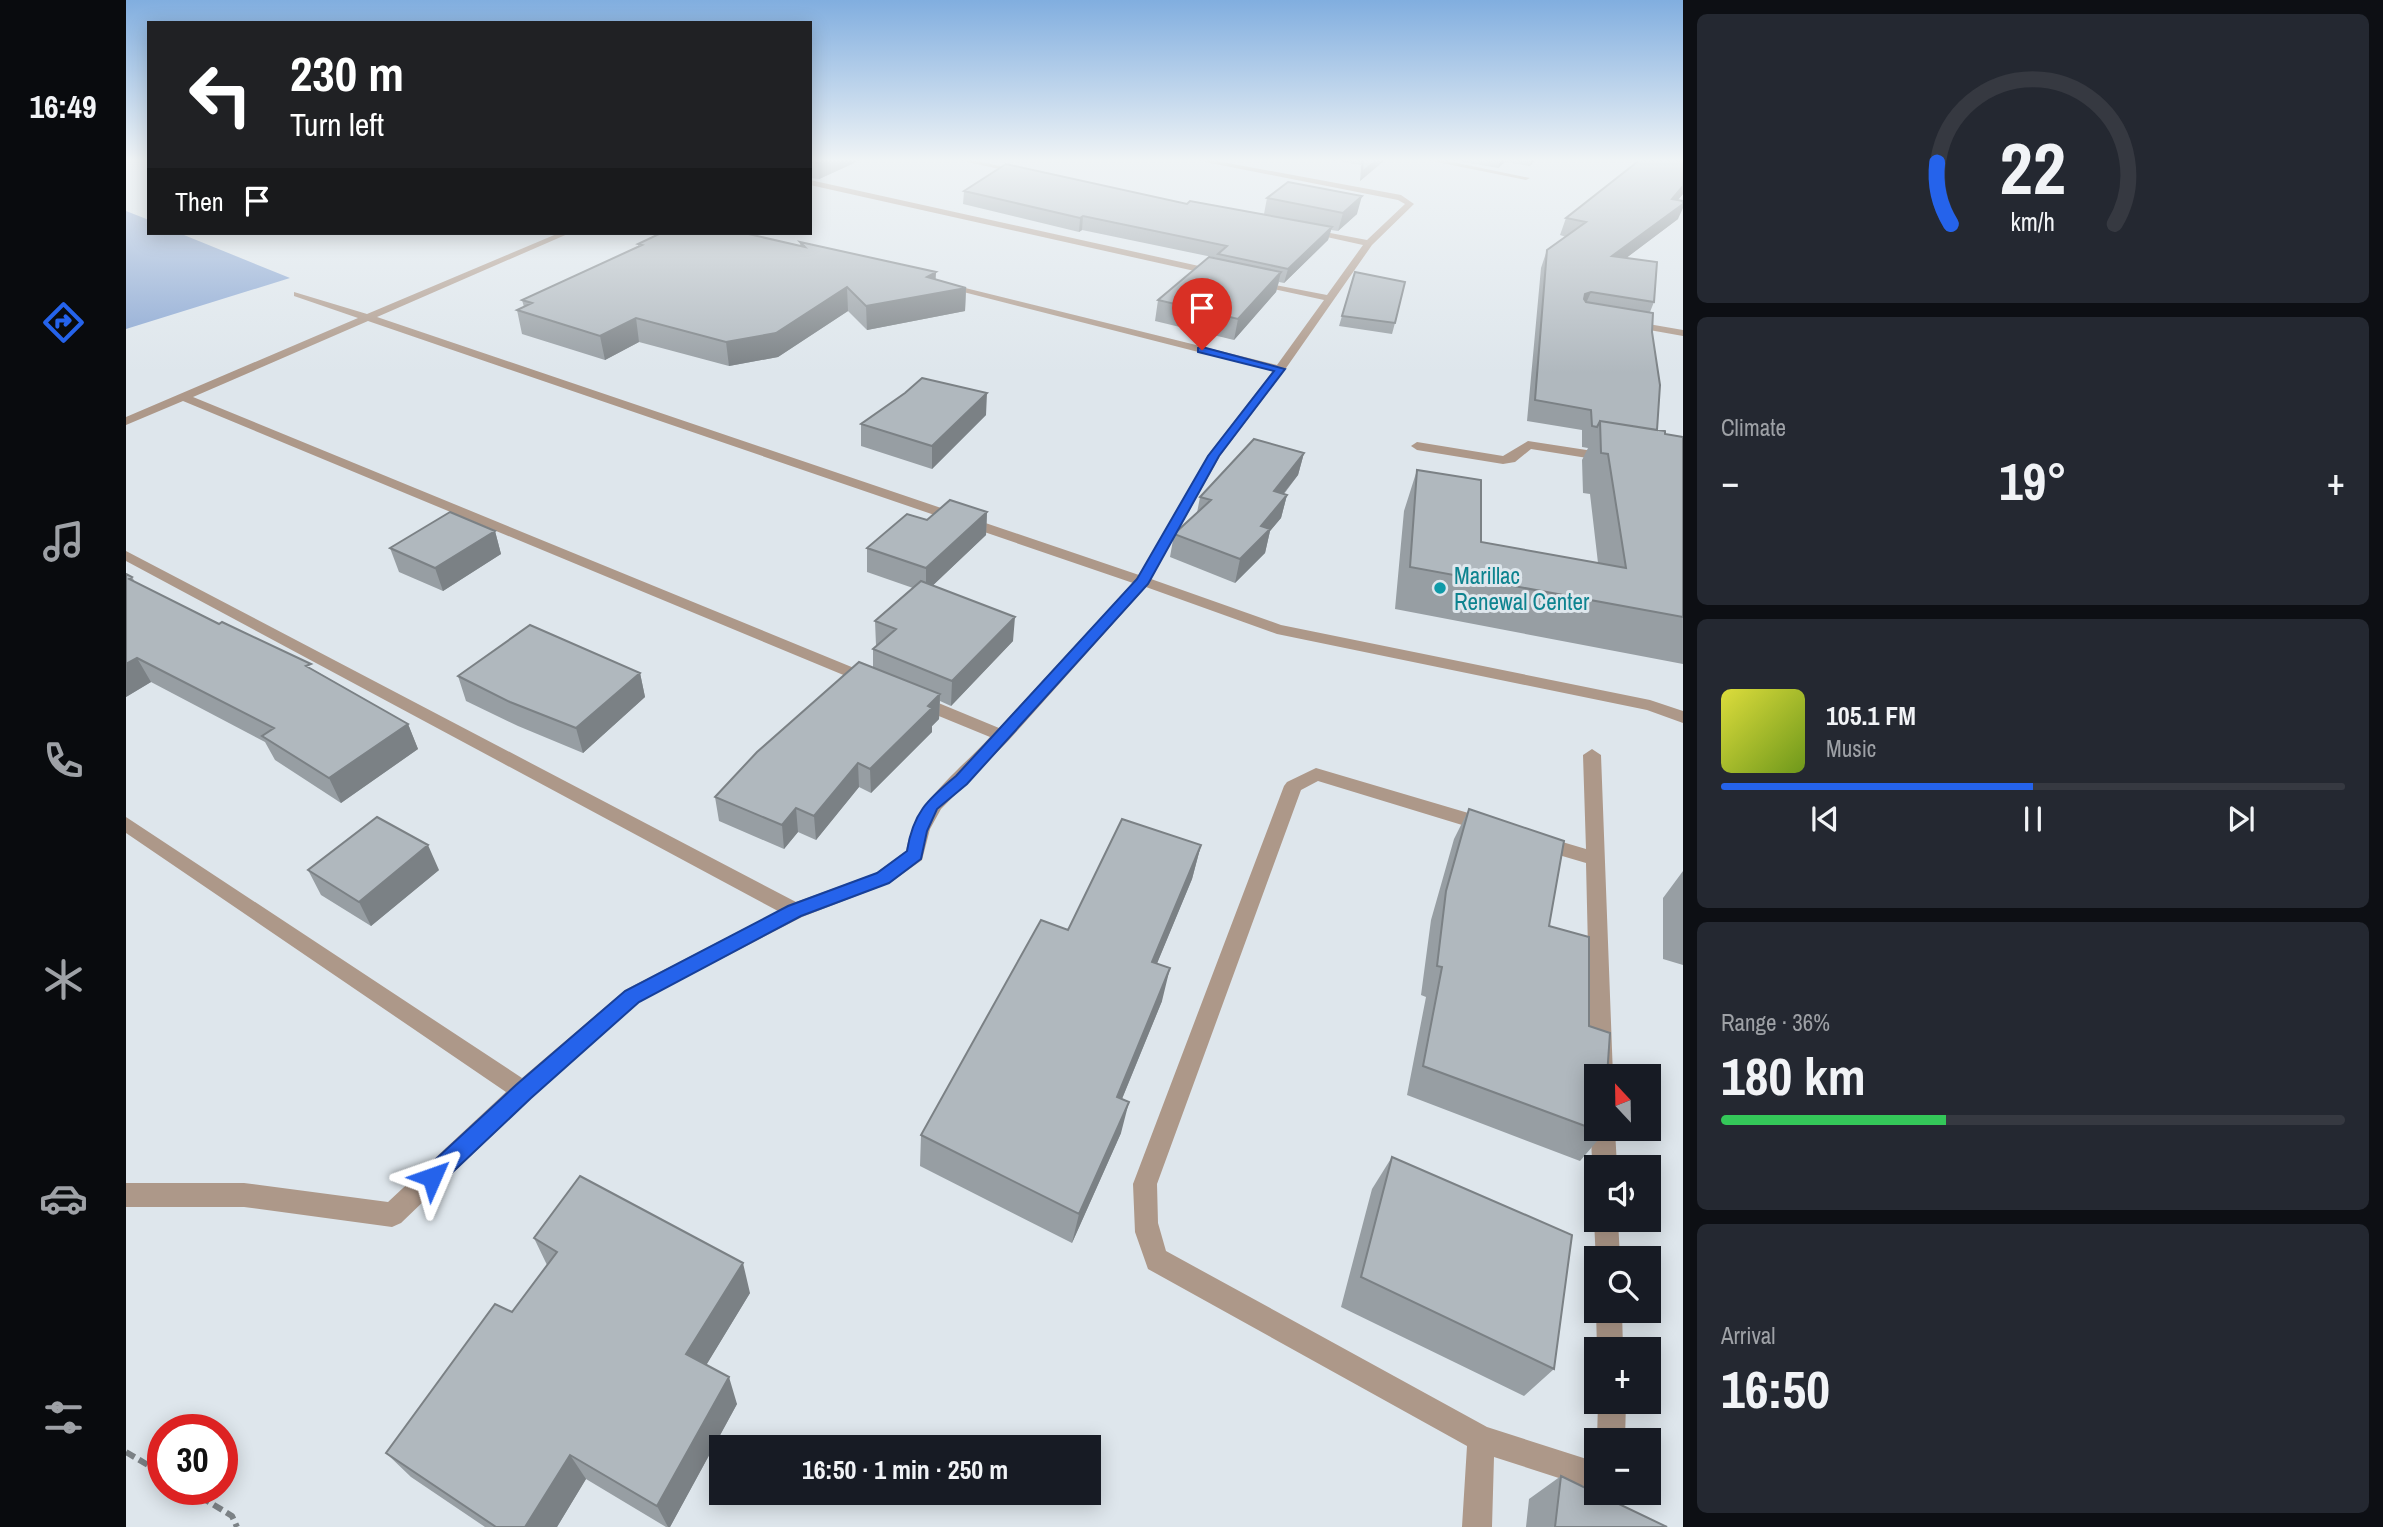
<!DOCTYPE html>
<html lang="en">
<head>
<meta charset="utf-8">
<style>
  :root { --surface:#171b24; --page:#242831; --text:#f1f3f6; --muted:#9ea1a6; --line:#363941; --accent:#2563eb }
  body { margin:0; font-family:"Archivo Narrow",sans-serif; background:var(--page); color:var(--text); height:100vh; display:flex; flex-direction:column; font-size:26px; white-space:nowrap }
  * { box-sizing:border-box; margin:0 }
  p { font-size:23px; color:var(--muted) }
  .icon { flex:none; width:38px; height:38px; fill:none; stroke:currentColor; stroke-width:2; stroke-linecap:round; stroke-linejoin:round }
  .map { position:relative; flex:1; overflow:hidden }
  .details { display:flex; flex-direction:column; gap:14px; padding:14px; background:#0d0f14; width:700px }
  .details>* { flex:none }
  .banner { position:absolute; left:21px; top:21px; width:665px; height:214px; border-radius:0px; box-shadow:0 4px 18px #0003; background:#202124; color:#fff; overflow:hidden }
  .needle { width:46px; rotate:338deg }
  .fabs { position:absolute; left:1458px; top:1064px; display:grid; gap:14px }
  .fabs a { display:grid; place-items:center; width:77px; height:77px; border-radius:0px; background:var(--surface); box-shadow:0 4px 18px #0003; font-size:35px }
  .speed { position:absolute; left:21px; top:1414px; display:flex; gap:14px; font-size:35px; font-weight:700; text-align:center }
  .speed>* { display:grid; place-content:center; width:91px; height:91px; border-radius:50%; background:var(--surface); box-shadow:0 4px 18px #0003; line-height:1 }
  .speed .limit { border:10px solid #d22; background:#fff; color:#111 }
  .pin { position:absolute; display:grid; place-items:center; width:60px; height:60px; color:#fff; margin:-72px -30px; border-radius:50% 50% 50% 0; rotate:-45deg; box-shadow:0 0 7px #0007 }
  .pin .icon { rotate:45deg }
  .me { position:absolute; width:77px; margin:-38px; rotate:47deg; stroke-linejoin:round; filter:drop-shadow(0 0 5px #0008) }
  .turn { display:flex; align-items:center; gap:24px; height:147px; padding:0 28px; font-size:32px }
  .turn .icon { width:91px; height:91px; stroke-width:2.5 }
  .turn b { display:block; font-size:49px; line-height:60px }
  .then { display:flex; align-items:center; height:66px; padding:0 28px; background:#0003; gap:14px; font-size:26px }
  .big { font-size:52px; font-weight:700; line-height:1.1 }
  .details .tile { flex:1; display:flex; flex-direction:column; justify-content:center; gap:10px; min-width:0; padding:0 24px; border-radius:10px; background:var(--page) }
  .details .dial { align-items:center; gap:0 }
  .dial svg { height:182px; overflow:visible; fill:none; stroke:var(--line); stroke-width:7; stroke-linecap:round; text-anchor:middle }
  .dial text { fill:var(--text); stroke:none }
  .song { display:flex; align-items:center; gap:21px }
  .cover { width:84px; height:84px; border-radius:10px; background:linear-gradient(135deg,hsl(60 70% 55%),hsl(80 70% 35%)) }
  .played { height:7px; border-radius:4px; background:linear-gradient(90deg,var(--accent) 50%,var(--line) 50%) }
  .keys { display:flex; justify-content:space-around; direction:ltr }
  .heat { display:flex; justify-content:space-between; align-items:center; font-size:38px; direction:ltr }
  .charge { height:10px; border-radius:5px; background:linear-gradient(90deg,#34c759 36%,var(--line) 0) }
  .trip { position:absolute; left:583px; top:1435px; width:392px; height:70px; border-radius:0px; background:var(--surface); box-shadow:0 4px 18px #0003; font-weight:700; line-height:70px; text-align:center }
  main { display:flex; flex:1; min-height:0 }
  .dock { display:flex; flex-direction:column; width:126px; justify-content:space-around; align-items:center; background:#090b0e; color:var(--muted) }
  .dock .icon { width:49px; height:49px }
  .dock .selected { color:var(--accent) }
  .dock b { font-size:32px; color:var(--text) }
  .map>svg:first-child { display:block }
</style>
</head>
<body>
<main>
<nav class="dock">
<b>16:49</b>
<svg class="icon selected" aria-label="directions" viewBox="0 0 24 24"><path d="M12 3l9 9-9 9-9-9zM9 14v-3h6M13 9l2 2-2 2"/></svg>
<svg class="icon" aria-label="music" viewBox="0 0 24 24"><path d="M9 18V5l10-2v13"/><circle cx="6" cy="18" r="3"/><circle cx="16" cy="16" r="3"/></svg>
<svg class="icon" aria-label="phone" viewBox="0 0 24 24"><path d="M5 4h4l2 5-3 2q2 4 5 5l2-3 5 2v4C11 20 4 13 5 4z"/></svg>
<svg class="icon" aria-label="climate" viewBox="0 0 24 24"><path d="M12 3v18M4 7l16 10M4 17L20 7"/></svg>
<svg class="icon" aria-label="car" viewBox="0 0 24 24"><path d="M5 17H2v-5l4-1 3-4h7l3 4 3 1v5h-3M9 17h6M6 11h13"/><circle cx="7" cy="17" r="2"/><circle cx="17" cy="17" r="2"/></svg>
<svg class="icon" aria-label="filters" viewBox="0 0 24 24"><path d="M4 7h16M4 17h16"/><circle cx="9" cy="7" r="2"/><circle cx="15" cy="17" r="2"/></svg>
</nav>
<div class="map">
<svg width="1557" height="1527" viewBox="0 0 1557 1527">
  <rect width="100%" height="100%" fill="#dee6ec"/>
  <path fill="#87a4d1" d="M0,211L23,220V233H53L164,278L0,329Z"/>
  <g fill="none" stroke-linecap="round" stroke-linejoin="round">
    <path stroke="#7c8286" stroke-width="6" stroke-dasharray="10 5" stroke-linecap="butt" d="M0,1452L37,1474
      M62,1489L106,1516L111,1527"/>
    <path fill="#ad9889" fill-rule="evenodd" d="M1505,321L1557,330V336L1501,326V322Z
      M1402,441L1480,453L1486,457L1480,461L1405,449L1389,462L1377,464L1291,450L1285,446L1291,442L1377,456Z"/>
    <path fill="#ad9889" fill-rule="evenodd" d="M827,159H842L901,172L897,174Z
      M1064,159H1080L1275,195L1288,204L1246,245L1158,371L1094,456L1025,579L1155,625L1524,700L1557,711V723L1521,710L1151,634L1020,587L883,740L815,809L804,829L796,860L764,883L676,917L513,1002L405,1098L275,1223L266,1227L118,1207H0V1183H118L262,1202L380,1092L0,833V817L396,1078L499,990L652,911L0,561V551L670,902L750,873L780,851C789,801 831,773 864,737L786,705L784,701L786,697H798L873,728L1007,583L242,321L67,397L750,677L752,681L750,685L744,686L57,401L0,425V417L232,318L168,296V292L241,314L433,233H444L251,317L1013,575L1082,455L1147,371L814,286L819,283L1151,365L1198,300L1124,284V280L1201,295L1237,245L1178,232V228L1241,240L1279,204L1272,200Z
      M1296,159H1312L1404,178L1400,180Z
      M684,180L1091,270L1096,273L1091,276L684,185Z
      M1466,749L1475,755L1487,1076H1470V1084L1465,1076L1460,863L1409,848L1407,843L1409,838L1416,836L1460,849L1457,755Z
      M1190,768L1366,820L1368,825L1366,830L1359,832L1192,781L1175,790L1031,1184L1032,1223L1040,1251L1361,1427L1470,1462V1490L1368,1457L1366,1527H1336L1341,1446L1022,1269L1009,1232L1007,1184L1158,786L1161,782Z
      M1470,1121V1129H1489L1491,1167H1470V1174C1464,1160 1464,1134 1470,1121Z
      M1470,1215V1220H1492L1494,1258H1470V1262L1468,1220Z
      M1470,1311H1496L1497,1349H1471Z
      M1472,1402H1500L1499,1440H1471Z"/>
  </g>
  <path fill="#979ea3" d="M684,159H737L693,179L684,178Z
    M1202,159H1260L1234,181L1235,165Z
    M1322,159H1410L1404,166L1379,162L1372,168Z
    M838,191L1061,204L1138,214L1141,198L1231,214L1212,231L1205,230L1202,240L1158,283L1153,282L1150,292L1108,340L1029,321L1032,300L1091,258L956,230L953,232L837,204Z
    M1557,194L1552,200V219L1500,258L1528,302L1524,312L1526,332L1531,430L1539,434L1557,437V664L1269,609L1278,511L1291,470L1355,542L1472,563L1464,494L1457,493L1456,460L1462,448L1456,447V430L1401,421L1415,268L1421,250L1440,237L1434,235L1440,218Z
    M674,242L840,288L839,311L741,330L722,311L652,357L603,366L513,342L479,360L396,334L391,310L398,307L396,300L512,247V244L674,246Z
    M1229,272L1269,323L1266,334L1213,326Z
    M860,415L806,469L735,446V424Z
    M1178,453L1172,475L1158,494L1161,495L1155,518L1144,531L1139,553L1109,583L1044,557L1048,534L1071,513L1074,497Z
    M861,512L860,535L807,585L887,641L825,706L814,701L813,719L806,726V732L745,793L733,787L690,840L672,832L658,849L593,821L589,797L747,667V649L751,646L750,645L749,621L787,588L741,572V548L801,520Z
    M369,531L375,554L317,591L273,572L264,548Z
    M0,574L6,577L9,582L188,670L282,724L292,749L215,803L149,760L139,742L25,682L0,697Z
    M514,673L519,697L457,753L392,726L340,701L332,676Z
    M1343,809L1423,926L1463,1026L1478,1133L1454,1161L1281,1095L1300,997L1295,995L1305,920L1328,839Z
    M1075,845L1066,879L1031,963L1036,1001L996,1099L995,1133L946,1243L794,1166L795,1135L942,930Z
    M182,870H313L245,926L195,895Z
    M1557,871V965L1537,959V898Z
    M1266,1157L1428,1369L1398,1396L1215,1307L1246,1189Z
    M408,1238L624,1293L580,1365L611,1404L544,1527H540L460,1479L431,1527H359L285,1477L260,1453L386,1312L421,1265Z
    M1435,1476L1541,1527H1400L1403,1499Z"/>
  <path fill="#7b8185" d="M701,159H737L693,179L692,163Z
    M1252,159H1260L1234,181L1236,172Z
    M1375,159H1380L1379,162L1372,168Z
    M1406,159H1410L1404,166Z
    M1557,186V194L1538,216L1546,199Z
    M1236,196L1231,214L1212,231L1217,213Z
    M1557,204V208L1552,219L1479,274L1486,256Z
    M957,216L956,230L953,232L954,218Z
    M1206,227L1202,240L1158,283L1162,269Z
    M810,272L809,293L840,288L839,311L741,330L740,306Z
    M1155,272L1150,292L1108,340L1112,319Z
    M721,287L722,311L652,357L603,366L600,342Z
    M1465,292L1457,310L1459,294Z
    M510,318L513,342L479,360L474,336Z
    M861,393L860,415L806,469V446Z
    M1178,453L1172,475L1142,513L1148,491Z
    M1161,495L1155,518L1144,531L1139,553L1109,583L1114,559L1135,526Z
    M861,512L860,535L800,592V568Z
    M369,531L375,554L317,591L309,568Z
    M889,617L887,641L825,706L826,681Z
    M11,658L25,682L0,697V664Z
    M514,673L519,697L457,753L450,728Z
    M814,694L813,719L806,726V732L745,793L744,769Z
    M282,724L292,749L215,803L203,778Z
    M732,763L733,787L690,840L688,816Z
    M670,808L672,832L658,849L656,825Z
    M302,845L313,870L245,926L233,902Z
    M1075,845L1066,879L1018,995L1026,962Z
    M1044,968L1036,1001L984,1128L991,1097Z
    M1003,1102L995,1133L946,1243L953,1214Z
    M617,1263L624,1293L570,1382L560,1354Z
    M603,1377L611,1404L544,1527H542L531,1506Z
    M444,1455L460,1479L431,1527H399Z"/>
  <path fill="#b0b8be" stroke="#7b8185" stroke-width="2" d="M684,159H701L692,163L684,162Z
    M1237,159H1252L1236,172Z
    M1515,159H1540L1557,161V186L1546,199L1557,201V204L1486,256L1531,262L1528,302L1465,292L1459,294L1458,299L1460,302L1527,313L1526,332L1534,385L1531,430L1474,421L1471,427L1466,426L1465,410L1409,400L1421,250L1460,222L1440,218Z
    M880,164L1061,204L1064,201L1206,227L1162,269L1092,254L1101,246L957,216L954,218L838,191Z
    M1162,182L1236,196L1217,213L1141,198Z
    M535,233H618L679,247L674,242L810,272L801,277L840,288L740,306L721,287L650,333L600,342L510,318L474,336L391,310L406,303L396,300L516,245L512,244Z
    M1083,257L1155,272L1112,319L1032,300Z
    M1229,272L1279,282L1269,323L1216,316Z
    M796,378L861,393L806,446L735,424L779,393Z
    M1474,421L1539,431V434L1557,437V617L1284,567L1291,470L1355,480V542L1500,568L1482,454L1475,453Z
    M1128,439L1178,453L1148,491L1161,495L1135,526L1144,529L1114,559L1048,534L1085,500L1074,497Z
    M824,500L861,512L800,568L741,548L781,514L801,520Z
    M324,512L369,531L309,568L264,548Z
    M0,574L6,577L3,579L93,624L96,622L185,664L180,666L282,724L203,778L136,736L148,728L11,658L0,664Z
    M795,581L889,617L826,681L747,649L770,629L749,621Z
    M404,625L514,673L450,728L384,702L332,676Z
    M733,662L814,694L802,706L806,708L744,769L732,763L688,816L670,808L656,825L589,797L631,752Z
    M1343,809L1438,841L1423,926L1463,937V1026L1484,1033L1481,1076H1470V1129H1478V1133L1297,1066L1316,967L1311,966L1320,891Z
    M251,817L302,845L233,902L182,870Z
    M996,819L1075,845L1026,962L1044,968L991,1097L1003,1102L953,1214L795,1135L915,920L942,930Z
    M1266,1157L1446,1235L1428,1369L1235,1277Z
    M454,1176L617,1263L560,1354L603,1377L531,1506L444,1455L399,1527H370L260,1453L369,1304L386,1312L431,1252L408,1238Z
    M1435,1476L1470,1493L1541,1527H1429Z"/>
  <linearGradient id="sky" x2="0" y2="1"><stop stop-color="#81aedf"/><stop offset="0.43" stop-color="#f0f4f6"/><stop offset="1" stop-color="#f0f4f6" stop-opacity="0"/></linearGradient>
  <rect width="1557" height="373" fill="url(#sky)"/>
  <path fill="#2563eb" stroke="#184099" stroke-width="2" d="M1076,347L1159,369L1093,456L1022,584L841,784L811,809L801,831L795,859L763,883L675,916L513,1002L405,1098L313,1185L306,1188L298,1185L295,1177L298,1170L390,1085L499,991L662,906L751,873L781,851C787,813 801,800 830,776L1011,579L1082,456L1148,371L1072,352V348Z"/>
  <circle fill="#0f9aa8" stroke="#dee6ec" stroke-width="2.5" cx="1314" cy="588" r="7"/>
  <g text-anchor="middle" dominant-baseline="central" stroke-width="6" stroke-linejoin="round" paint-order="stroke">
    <g font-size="23" fill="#0d838f" stroke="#dee6ec" text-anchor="start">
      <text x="1328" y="575">Marillac<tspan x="1328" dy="26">Renewal Center</tspan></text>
    </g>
  </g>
</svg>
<div class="fabs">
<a><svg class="needle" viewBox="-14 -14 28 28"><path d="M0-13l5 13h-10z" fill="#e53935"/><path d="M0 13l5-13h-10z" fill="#9ea1a6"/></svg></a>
<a><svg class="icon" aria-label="sound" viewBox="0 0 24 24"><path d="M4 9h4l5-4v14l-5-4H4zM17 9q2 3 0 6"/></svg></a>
<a><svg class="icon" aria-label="search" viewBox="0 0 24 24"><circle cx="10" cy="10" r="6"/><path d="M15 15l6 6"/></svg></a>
<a>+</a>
<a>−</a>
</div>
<div class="speed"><div class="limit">30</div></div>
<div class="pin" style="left:1076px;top:350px;background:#d93025"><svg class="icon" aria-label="arrive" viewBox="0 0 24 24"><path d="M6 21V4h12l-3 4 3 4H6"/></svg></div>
<svg class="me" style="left:306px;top:1177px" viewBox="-20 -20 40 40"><path d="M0-17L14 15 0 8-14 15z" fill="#2563eb" stroke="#fff" stroke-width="4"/></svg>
<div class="trip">16:50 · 1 min · 250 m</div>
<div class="banner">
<div class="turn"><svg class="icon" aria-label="left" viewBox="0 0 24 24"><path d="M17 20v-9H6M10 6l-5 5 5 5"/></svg><div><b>230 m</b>Turn left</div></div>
<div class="then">Then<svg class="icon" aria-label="arrive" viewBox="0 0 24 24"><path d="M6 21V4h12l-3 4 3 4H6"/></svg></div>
</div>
</div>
<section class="details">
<div class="tile dial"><svg viewBox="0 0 100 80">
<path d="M14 69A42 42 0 1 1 86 69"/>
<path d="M14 69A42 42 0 0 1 8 42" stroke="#2563eb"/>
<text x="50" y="56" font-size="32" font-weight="700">22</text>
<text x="50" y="72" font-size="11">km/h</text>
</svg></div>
<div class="tile"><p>Climate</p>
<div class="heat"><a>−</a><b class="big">19°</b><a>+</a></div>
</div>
<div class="tile">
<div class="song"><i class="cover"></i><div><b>105.1 FM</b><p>Music</p></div></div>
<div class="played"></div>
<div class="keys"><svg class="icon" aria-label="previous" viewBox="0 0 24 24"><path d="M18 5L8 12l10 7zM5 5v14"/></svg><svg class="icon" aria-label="pause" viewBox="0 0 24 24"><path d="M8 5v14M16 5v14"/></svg><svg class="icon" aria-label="next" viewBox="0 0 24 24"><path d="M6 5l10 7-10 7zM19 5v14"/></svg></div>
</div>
<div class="tile"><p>Range · 36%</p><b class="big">180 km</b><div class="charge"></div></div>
<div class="tile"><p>Arrival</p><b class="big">16:50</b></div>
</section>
</main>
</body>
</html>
